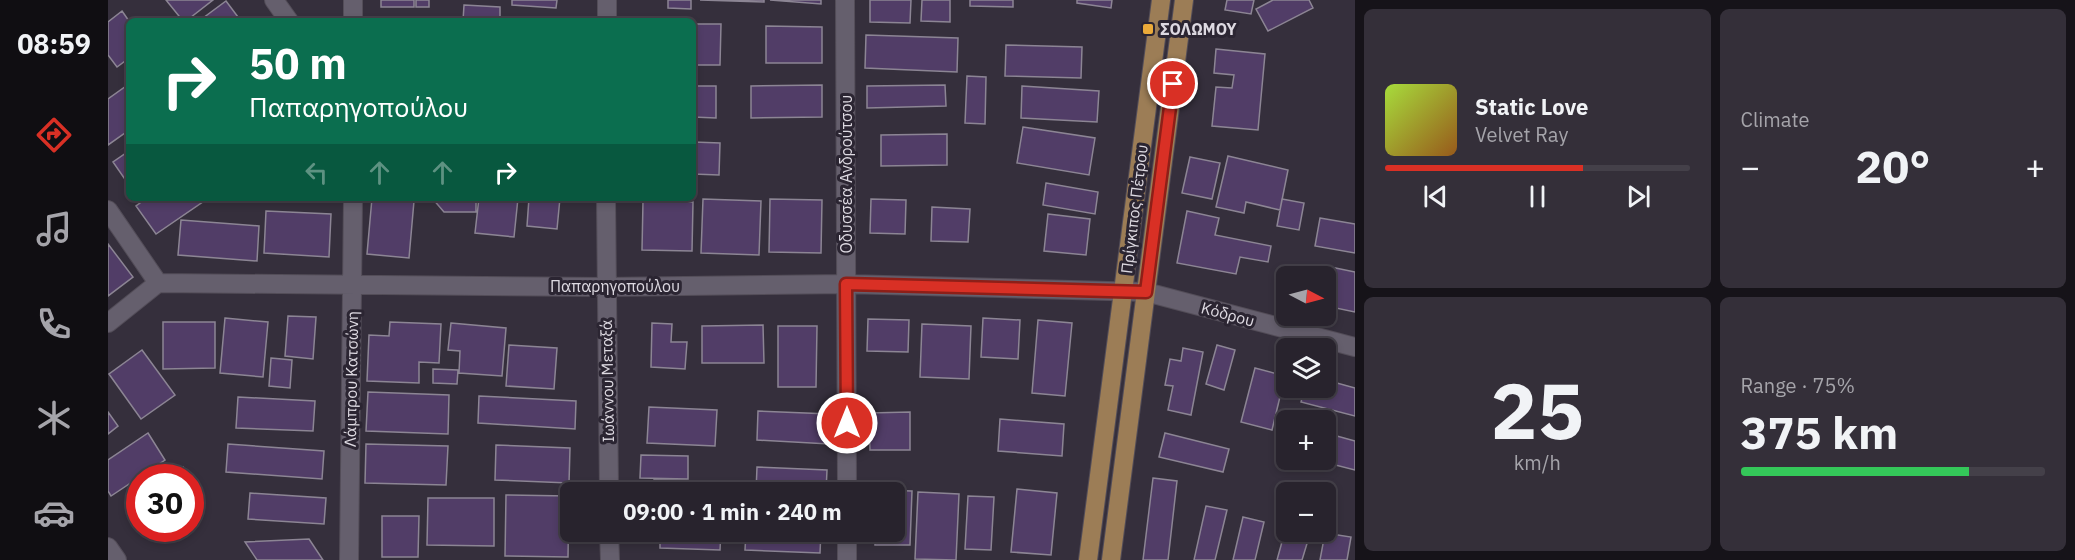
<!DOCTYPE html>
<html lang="en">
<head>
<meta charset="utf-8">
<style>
  :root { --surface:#28232d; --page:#342f39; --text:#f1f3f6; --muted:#a5a4aa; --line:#444049; --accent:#d93025 }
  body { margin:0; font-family:"IBM Plex Sans",sans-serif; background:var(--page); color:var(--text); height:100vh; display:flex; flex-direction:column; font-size:22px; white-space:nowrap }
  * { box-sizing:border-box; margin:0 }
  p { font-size:20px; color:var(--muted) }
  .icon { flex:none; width:33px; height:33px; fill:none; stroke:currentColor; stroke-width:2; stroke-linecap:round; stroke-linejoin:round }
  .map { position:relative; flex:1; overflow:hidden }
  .drawer { display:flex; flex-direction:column; gap:9px; padding:9px; background:#161319; width:720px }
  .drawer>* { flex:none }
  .top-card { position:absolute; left:18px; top:18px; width:570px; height:183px; border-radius:9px; box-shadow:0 3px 9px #0003,0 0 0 2px var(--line); background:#0b6e4f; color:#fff; overflow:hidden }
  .needle { width:39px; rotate:96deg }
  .controls { position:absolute; left:1168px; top:266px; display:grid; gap:12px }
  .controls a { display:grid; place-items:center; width:60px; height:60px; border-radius:9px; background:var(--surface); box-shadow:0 3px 9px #0003,0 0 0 2px var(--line); font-size:30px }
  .speed { position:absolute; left:18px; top:464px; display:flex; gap:12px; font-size:30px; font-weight:700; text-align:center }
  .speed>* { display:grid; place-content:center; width:78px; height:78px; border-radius:50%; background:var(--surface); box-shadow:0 3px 9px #0003,0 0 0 2px var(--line); line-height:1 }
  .speed .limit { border:9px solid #d22; background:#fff; color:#111 }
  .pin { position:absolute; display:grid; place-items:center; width:51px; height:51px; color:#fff; margin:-26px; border:3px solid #fff; border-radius:50%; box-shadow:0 2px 6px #0007 }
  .me { position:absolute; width:66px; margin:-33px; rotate:0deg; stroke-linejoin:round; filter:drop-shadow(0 0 4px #0008) }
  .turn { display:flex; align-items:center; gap:21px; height:126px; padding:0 24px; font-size:27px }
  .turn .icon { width:78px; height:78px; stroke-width:2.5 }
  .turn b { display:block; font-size:42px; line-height:51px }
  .lanes { display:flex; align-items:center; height:57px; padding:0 24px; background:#0003; justify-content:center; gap:30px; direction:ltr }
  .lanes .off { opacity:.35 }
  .big { font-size:45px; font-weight:800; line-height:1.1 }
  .drawer .widget { flex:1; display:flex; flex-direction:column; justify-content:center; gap:9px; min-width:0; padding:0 21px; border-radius:9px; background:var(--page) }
  .drawer .dial { align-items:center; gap:0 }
  .dial b { font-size:78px; line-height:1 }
  .song { display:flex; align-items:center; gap:18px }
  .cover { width:72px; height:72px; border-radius:9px; background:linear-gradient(135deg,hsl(80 70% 55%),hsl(30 70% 35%)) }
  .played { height:6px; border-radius:3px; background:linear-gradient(90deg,var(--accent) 65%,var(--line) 65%) }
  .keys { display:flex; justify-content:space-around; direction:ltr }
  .heat { display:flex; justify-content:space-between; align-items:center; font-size:33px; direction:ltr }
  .charge { height:9px; border-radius:4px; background:linear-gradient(90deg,#34c759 75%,var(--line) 0) }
  .drawer .tiles { flex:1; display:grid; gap:9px; grid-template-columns:repeat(2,1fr) }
  .trip { position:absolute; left:452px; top:482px; width:345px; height:60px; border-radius:9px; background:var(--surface); box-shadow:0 3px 9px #0003,0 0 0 2px var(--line); font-weight:800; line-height:60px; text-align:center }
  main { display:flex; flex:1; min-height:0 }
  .menu { display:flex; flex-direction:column; width:108px; justify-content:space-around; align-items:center; background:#100e12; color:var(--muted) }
  .menu .icon { width:42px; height:42px }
  .menu .on { color:var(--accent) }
  .menu b { font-size:27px; color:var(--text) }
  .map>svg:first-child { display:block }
</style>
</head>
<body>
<main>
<nav class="menu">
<b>08:59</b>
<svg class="icon on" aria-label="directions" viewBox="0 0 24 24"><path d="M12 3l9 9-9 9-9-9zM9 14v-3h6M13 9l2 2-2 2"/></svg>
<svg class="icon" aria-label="music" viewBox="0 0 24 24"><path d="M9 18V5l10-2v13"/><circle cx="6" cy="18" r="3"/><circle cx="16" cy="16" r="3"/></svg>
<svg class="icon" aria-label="phone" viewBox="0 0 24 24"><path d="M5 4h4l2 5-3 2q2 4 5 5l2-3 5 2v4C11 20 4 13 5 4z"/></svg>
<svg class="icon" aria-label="climate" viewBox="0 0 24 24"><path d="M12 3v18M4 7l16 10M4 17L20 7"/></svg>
<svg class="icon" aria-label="car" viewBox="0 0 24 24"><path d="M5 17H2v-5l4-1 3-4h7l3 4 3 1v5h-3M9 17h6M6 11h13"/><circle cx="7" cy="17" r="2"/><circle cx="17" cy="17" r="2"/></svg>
</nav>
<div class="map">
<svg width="1247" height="560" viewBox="0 0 1247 560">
  <rect width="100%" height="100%" fill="#352f3c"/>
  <path fill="#513d67" stroke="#8c8594" stroke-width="1.5" d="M58,0H105L78,21H75Z
    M273,0H306V7H273Z
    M308,0H321V7H308Z
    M404,0H449L448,8L404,5Z
    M560,0H583V9L560,8Z
    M592,0H656V2Z
    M662,0H713V4Z
    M762,0H803L802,23L762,22Z
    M814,0H842V22L813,21Z
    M862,0H905V7L862,6Z
    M969,0H1004L1003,8L969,3Z
    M1119,0H1146L1143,14L1117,10Z
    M1165,0H1201L1205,8L1160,31L1148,9Z
    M118,1L133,21H91Z
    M356,5L392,7V21H355Z
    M14,11L21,21V58L9,67L0,55V22Z
    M585,24H613L612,65H585Z
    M658,26L714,27V63H658Z
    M758,35L850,38L849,72L757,68Z
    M898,45L974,47L973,78L897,76Z
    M1108,49L1157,54L1150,130L1104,126L1108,87L1124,88L1126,75L1106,73Z
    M859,76L878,77L877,124L857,123Z
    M21,84V130L0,145V99Z
    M714,85V117L643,118V86Z
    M837,85L838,106L759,108V86Z
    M585,86H608V118L585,117Z
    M914,86L991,91L989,122L913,118Z
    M915,127L987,138L981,175L909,163Z
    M839,134V165L773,166V135Z
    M585,142L612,143L611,175L585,174Z
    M21,151V185L5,162Z
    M1120,156L1180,170L1172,210L1138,202L1136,213L1108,207Z
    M1082,157L1112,163L1104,199L1074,193Z
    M938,183L990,192L987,214L935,205Z
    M39,198H99V199L48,234L28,206Z
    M264,198L306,201L301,258L259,254Z
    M324,198H368V212H336Z
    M371,198H410L406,237L367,233Z
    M421,198H452L449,229L419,226Z
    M595,199L653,201L651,255L593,253Z
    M662,199L714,200L713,253L661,252Z
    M763,199L798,200L797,234L762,233Z
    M1174,199L1196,203L1191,230L1169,226Z
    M535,201L585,202L584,251L534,250Z
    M824,207L862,209L860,242L823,241Z
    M158,211L223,214L221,257L156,253Z
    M1079,211L1111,218L1107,235L1163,246L1160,262L1132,257L1128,274L1069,263Z
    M940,214L982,219L978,255L936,251Z
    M1212,218L1247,224V253L1207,246Z
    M73,220L151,226L149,261L70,255Z
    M0,244L25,277L0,296Z
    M1213,265L1247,272V312L1218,306V276H1211Z
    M180,316L208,317L205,359L177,356Z
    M117,318L160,322L155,377L112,373Z
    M875,318L912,320L910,359L873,357Z
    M760,319L801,320L800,352L759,351Z
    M930,320L964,323L957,396L924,393Z
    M55,322H107V368L55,369Z
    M282,322L333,324L331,363L311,362V383L259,381L261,335L281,336Z
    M343,323L398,328L394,376L351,373L352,351L340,350Z
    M544,323L564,324L563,342H579L577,369L543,367Z
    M814,324L863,326L861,379L812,377Z
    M655,325L656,363H594V326Z
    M670,326H709L708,387H670Z
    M401,345L449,348L446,389L398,386Z
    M1109,345L1127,350L1116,390L1098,384Z
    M1075,348L1095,352L1083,415L1060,410L1065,386L1057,385L1062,359L1073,361Z
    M34,350L67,395L33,419L1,374Z
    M163,358L184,360L182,388L161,386Z
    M1147,368L1177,376L1164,430L1133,422Z
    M325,369L350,370L349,384L325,383Z
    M1218,380L1247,388V416L1193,402L1197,387H1218Z
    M260,392L341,395L340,434L258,431Z
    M371,396L468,401L467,429L370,423Z
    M130,397L207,401L205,431L128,428Z
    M541,407L609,410L607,446L539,443Z
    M650,411L722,414L721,444L649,440Z
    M0,412L10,426L0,434Z
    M802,412V450H762L761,413Z
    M892,419L956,424L954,456L890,451Z
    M40,433L57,460L3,496L0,491V460Z
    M1057,433L1121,449L1115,472L1051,457Z
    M1218,433L1247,441V470L1204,459H1218Z
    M120,444L216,451L214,479L118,472Z
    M258,444L340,446L338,485L257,483Z
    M388,445L462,448L461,483L387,480Z
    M533,455L580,456V479L532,478Z
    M75,467L82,477H60Z
    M649,467L719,470L718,492H648Z
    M82,478L94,496L82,504Z
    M1045,478L1069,481L1060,560H1035Z
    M546,480L592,481V492H545Z
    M909,489L949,493L943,555L903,552Z
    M768,490L804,491L802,545H767V531H786V492Z
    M810,492L851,494L848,560L807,559Z
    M142,493L218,498L216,524L140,519Z
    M398,495L461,496L460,557L397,556Z
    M32,496V522L19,504Z
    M860,496L886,497L883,550L857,549Z
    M320,498H386V546L319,545Z
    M1098,506L1119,510L1107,560H1086Z
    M274,516H311L310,557H274Z
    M1135,517L1156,522L1147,560H1125Z
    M552,531H613L612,550L552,548Z
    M638,531H713L712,553L637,550Z
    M1177,531L1201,537L1194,560H1169Z
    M1217,533L1243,537L1239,560H1212Z
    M201,539L215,560H149L137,542Z"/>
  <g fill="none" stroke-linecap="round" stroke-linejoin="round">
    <g stroke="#534d58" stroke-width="20">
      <path id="minor" d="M166,0L181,21
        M737,0L739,492
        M245,21V0
        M499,21V0
        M498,198L501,492
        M0,210L50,283
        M0,323L50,283L497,287L738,284L1038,292L1247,347
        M501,531L502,560
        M739,531V560
        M0,547L9,560
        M241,560L245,198"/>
    </g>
    <g stroke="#534d58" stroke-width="20">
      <path id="major" d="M980,560L1053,0
        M1003,560L1076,0"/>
    </g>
    <use href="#minor" stroke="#655f6d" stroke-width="18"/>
    <use href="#major" stroke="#9c7d56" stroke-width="18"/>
  </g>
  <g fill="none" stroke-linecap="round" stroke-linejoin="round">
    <g stroke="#8d1f18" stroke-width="15">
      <path id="route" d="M739,423L738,284L1038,292L1065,84"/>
    </g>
    <use href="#route" stroke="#d93025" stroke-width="10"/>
  </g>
  <rect fill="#ebaa39" stroke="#2b2532" stroke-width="2" x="1034" y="23" width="12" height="12" rx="3"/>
  <g text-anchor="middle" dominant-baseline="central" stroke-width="6" stroke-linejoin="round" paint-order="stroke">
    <g font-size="16" font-weight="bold" fill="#ddd9e1" stroke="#2b2532" text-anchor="start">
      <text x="1052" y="29">ΣΟΛΩΜΟΥ</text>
    </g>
    <g font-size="16" fill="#ddd9e1" stroke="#2b2532">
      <text transform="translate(738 174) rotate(-90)">Οδυσσέα Ανδρούτσου</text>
      <text transform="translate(1026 209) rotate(-83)">Πρίγκιπος Πέτρου</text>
      <text x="507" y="286">Παπαρηγοπούλου</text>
      <text transform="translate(1120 314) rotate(15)">Κόδρου</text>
      <text transform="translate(243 379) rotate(-89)">Λάμπρου Κατσώνη</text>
      <text transform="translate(499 381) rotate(-91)">Ιωάννου Μεταξά</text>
    </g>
  </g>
</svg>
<div class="controls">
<a><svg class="needle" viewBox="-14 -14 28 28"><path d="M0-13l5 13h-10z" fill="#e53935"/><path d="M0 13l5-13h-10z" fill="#a5a4aa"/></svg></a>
<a><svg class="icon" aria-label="layers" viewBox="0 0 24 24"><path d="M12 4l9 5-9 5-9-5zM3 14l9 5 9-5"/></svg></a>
<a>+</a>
<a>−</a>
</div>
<div class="speed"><div class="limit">30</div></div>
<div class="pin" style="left:1065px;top:84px;background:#d93025"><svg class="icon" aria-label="arrive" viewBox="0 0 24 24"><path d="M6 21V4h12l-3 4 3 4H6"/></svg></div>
<svg class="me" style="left:739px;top:423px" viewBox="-20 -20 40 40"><circle r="17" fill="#d93025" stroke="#fff" stroke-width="3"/><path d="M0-11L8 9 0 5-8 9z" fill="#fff"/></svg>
<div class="trip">09:00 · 1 min · 240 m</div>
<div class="top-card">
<div class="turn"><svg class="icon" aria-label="right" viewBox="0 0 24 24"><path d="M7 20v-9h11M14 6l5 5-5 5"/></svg><div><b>50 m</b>Παπαρηγοπούλου</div></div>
<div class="lanes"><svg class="icon off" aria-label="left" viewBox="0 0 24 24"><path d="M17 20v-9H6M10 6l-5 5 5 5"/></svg><svg class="icon off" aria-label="ahead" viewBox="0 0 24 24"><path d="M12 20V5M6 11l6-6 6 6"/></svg><svg class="icon off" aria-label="ahead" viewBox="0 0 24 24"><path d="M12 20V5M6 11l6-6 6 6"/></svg><svg class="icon" aria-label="right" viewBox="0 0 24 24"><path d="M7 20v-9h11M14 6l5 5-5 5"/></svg></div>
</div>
</div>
<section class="drawer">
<div class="tiles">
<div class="widget">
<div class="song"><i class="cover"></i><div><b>Static Love</b><p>Velvet Ray</p></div></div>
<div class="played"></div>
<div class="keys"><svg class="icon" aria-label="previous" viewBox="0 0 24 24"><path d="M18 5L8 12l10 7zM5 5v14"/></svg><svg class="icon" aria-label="pause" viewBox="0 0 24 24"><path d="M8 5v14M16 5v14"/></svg><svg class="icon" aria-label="next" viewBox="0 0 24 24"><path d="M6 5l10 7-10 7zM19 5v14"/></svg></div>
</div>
<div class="widget"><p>Climate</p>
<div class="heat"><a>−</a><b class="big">20°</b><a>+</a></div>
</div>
<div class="widget dial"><b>25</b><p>km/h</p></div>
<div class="widget"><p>Range · 75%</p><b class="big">375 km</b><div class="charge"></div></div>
</div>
</section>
</main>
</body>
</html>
